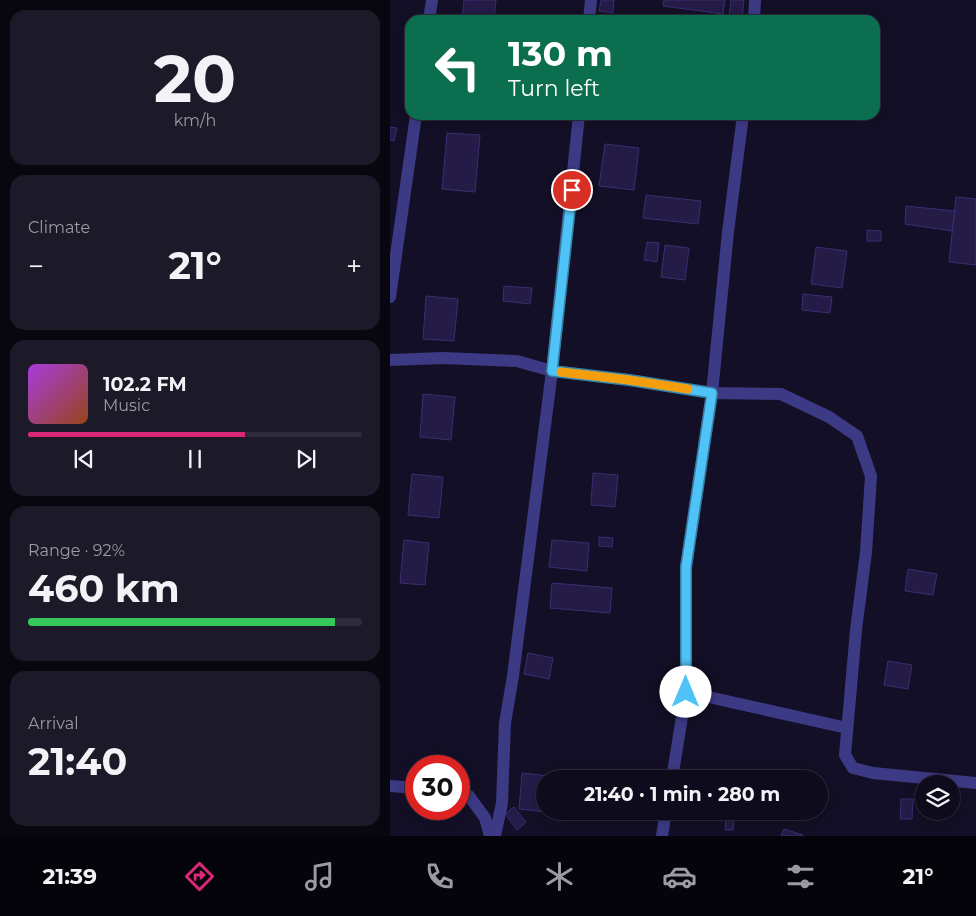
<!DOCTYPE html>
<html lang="en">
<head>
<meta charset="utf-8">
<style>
  :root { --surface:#0e0b1c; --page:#1c1929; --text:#f1f3f6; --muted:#9b9ba3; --line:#2e2b3b; --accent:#db2777 }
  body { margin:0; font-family:Montserrat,sans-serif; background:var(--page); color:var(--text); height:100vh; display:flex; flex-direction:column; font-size:19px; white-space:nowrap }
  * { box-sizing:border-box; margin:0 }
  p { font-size:16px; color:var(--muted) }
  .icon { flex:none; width:28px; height:28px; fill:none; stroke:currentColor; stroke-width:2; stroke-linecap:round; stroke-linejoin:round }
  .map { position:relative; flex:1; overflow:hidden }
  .drawer { display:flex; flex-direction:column; gap:10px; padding:10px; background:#08060f; width:390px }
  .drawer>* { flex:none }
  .guide { position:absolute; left:15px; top:15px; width:475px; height:105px; border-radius:15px; box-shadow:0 2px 12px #0003,0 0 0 1px var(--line); background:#0b6e4f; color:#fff; overflow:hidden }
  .fabs { position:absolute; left:525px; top:775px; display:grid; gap:10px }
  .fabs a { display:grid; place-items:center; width:45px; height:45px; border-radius:50%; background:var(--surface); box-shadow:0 2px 12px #0003,0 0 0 1px var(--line); font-size:25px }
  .speed { position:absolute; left:15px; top:755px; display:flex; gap:10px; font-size:25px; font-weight:700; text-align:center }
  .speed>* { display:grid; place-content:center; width:65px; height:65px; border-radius:50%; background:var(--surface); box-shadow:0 2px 12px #0003,0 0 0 1px var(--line); line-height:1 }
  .speed .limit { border:8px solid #d22; background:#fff; color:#111 }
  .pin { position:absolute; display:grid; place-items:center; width:42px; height:42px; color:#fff; margin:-21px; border:2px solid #fff; border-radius:50%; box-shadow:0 1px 5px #0007 }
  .me { position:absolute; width:55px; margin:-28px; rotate:0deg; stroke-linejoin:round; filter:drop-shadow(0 0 4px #0008) }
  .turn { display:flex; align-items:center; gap:18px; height:105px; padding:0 20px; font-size:22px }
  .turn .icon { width:65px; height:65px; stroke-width:2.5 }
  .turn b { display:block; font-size:35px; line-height:42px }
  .big { font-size:38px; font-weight:700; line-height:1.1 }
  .drawer .card { flex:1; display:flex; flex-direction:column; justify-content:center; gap:8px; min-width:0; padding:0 18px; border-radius:15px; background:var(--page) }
  .drawer .dial { align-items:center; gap:0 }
  .dial b { font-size:65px; line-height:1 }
  .song { display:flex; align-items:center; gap:15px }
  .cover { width:60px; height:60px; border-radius:8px; background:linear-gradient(135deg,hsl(280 70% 55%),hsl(20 70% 35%)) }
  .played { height:5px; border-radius:2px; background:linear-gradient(90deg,var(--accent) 65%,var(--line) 65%) }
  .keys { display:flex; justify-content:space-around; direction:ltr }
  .heat { display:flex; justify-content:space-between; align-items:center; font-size:28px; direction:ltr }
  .charge { height:8px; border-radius:4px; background:linear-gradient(90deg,#34c759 92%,var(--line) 0) }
  .trip { position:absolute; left:146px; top:770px; width:292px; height:50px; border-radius:25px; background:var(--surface); box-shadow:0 2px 12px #0003,0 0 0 1px var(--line); font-weight:700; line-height:50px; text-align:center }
  .menu { display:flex; height:80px; justify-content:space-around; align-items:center; background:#06040b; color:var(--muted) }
  .menu .icon { width:35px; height:35px }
  .menu .active { color:var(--accent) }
  .menu b { font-size:22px; color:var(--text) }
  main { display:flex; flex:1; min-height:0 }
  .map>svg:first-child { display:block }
</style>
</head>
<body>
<main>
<section class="drawer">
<div class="card dial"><b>20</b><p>km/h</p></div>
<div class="card"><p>Climate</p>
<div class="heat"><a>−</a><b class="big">21°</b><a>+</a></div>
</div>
<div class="card">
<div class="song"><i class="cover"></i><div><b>102.2 FM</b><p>Music</p></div></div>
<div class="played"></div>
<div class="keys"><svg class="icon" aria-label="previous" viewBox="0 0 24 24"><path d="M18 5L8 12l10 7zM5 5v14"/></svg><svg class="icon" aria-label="pause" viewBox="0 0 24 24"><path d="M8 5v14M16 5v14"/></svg><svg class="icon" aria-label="next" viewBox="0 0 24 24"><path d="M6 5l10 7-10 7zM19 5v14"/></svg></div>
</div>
<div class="card"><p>Range · 92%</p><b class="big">460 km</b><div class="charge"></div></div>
<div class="card"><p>Arrival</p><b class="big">21:40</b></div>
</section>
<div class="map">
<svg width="586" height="836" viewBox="0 0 586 836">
  <rect width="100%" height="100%" fill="#130f26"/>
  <path fill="#241b47" stroke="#3b2d73" d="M74,0H106L104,20H72Z
    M211,0H224L223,13L209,11Z
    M274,0H335L333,14L273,6Z
    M341,0H354L352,19L339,17Z
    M208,15L248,20H208Z
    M0,127L7,128L4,141L0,140Z
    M57,133L90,135L85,192L52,189Z
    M215,144L249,148L244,190L209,186Z
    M256,195L311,201L308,224L253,218Z
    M566,197L586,199V265L559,262Z
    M516,206L565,211L562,231L515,224Z
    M477,230L491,231V241H477Z
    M257,242L269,243L267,262L254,260Z
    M275,245L299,248L295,280L271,277Z
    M426,247L457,251L452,288L421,284Z
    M114,286L142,288L140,304L113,301Z
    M413,294L442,297L440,313L412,310Z
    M36,296L68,299L64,341L33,339Z
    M33,394L65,397L61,440L30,437Z
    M203,473L228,475L225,507L201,505Z
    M22,474L53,477L49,518L18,515Z
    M209,537L223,538L222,547L209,546Z
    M14,540L39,543L35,585L10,583Z
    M162,540L199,543L197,571L159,567Z
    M518,569L547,574L543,595L515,591Z
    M162,583L222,588L220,613L160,608Z
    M138,653L163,658L159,679L134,674Z
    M498,661L522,665L518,689L494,685Z
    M132,773L159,776V779H155V812L129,809Z
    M511,799H523L522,819H510Z
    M124,807L136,822L127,830L115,814Z
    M172,811H188L187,816L171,814Z
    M336,819H344L343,830H335Z
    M394,829L413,835L412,836H391Z"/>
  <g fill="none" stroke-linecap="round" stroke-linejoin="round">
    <path stroke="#3d3a85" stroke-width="12" d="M39,20L42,0
      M199,20L201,0
      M364,20L365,0
      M0,297L26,115
      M0,360L53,358L127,361L162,371L239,380L322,393L391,394L439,417L467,436L481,476L476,552L466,630L455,755L463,768L483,773L586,783
      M296,692L457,728
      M282,779L296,692V567L322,393L338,232L353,115
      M0,786L26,788
      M69,794L79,796L95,818L100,836
      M105,836L112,803L115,723L123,676L162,371L189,115
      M272,836L276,811"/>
  </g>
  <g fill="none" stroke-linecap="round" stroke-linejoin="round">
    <g stroke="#337fa1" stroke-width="12">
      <path id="route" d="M182,190L162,371L239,380L322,393L296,567V692"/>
    </g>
    <use href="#route" stroke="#4fc3f7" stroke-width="9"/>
    <path stroke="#f59e0b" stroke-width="9" d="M171,372L239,380L298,389"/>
  </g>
</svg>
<div class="fabs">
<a><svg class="icon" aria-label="layers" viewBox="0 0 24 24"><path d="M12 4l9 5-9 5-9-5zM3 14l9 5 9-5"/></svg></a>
</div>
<div class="speed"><div class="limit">30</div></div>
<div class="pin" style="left:182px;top:190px;background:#d93025"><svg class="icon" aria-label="arrive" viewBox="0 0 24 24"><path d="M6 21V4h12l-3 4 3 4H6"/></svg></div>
<svg class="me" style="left:296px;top:692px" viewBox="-20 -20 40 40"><circle r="19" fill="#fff"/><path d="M0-13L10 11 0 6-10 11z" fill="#4fc3f7"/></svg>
<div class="trip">21:40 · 1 min · 280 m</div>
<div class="guide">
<div class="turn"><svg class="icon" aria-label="left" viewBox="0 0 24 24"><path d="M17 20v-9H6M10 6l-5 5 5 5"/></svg><div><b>130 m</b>Turn left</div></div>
</div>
</div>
</main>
<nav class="menu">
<b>21:39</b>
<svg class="icon active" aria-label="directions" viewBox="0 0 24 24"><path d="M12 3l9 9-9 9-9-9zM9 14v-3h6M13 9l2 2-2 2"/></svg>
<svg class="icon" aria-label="music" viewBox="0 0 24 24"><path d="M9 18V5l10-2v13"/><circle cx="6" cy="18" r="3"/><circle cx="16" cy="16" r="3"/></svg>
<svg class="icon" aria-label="phone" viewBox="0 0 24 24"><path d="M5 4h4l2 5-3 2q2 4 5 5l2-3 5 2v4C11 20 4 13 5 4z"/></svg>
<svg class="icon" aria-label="climate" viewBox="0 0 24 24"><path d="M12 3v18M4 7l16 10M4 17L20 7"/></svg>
<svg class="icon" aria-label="car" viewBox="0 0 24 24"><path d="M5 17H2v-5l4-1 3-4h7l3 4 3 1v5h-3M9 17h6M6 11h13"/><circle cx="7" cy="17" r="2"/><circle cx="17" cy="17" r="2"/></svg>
<svg class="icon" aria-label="filters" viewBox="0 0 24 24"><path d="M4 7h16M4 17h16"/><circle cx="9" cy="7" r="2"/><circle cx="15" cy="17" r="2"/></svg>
<b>21°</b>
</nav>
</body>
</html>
